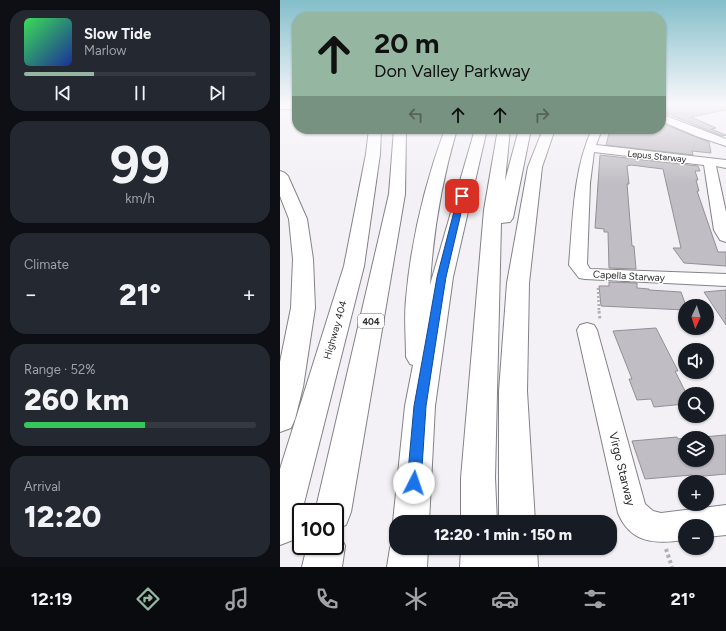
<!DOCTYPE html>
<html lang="en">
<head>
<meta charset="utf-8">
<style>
  :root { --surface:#171b24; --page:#242831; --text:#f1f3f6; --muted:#9ea1a6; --line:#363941; --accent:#95b7a2 }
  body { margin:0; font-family:Figtree,sans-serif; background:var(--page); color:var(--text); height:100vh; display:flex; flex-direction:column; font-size:15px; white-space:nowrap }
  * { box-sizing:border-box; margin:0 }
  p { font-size:13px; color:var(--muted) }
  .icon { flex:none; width:22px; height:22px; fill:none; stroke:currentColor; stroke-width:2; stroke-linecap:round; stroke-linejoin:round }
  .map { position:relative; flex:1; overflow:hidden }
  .details { display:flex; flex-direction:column; gap:10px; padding:10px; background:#0d0f14; width:280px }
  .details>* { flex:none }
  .top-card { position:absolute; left:12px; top:12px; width:374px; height:122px; border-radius:16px; box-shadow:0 1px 3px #0004; background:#95b7a2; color:#111; overflow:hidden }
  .needle { width:26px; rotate:184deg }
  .tools { position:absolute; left:398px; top:299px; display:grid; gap:8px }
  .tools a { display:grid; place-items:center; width:36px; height:36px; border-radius:50%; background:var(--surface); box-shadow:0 1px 3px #0004; font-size:20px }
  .speed { position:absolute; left:12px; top:503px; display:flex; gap:8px; font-size:20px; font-weight:700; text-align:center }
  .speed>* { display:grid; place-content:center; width:52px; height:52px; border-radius:50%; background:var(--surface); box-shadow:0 1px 3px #0004; line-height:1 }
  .speed .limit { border:2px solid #111; border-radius:6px; background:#fff; color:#111 }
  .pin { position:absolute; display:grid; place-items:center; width:34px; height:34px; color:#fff; margin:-17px; border-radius:8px; box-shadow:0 2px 6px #0006 }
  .me { position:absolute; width:44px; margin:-22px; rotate:4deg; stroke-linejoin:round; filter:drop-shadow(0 0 3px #0008) }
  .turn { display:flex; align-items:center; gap:14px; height:84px; padding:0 16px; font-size:18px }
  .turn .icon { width:52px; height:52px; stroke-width:2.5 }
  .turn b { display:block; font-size:28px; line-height:34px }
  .lanes { display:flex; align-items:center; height:38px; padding:0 16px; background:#0003; justify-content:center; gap:20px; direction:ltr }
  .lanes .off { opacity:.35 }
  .big { font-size:30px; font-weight:800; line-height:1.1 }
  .details .tile { flex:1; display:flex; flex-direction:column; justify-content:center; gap:6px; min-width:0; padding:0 14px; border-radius:16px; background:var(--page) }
  .details .dial { align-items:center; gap:0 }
  .dial b { font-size:52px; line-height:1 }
  .song { display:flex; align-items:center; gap:12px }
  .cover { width:48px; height:48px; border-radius:6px; background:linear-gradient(135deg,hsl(130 70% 55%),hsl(230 70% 35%)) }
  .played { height:4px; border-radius:2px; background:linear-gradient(90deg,var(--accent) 30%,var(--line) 30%) }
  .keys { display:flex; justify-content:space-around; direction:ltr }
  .heat { display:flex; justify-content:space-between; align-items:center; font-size:22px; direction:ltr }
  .charge { height:6px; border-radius:3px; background:linear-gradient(90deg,#34c759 52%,var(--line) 0) }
  .trip { position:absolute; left:109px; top:515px; width:228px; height:40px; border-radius:16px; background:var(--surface); box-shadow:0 1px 3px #0004; font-weight:800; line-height:40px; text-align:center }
  .tab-bar { display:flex; height:64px; justify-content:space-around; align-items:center; background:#090b0e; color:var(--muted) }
  .tab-bar .icon { width:28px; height:28px }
  .tab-bar .selected { color:var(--accent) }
  .tab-bar b { font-size:18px; color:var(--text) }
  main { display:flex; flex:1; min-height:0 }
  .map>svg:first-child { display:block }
</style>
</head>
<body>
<main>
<section class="details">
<div class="tile">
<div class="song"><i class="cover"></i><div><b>Slow Tide</b><p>Marlow</p></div></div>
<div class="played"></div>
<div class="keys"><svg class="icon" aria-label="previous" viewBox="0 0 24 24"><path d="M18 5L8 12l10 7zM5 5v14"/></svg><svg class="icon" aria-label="pause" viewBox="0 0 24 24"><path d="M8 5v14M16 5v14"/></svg><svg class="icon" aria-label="next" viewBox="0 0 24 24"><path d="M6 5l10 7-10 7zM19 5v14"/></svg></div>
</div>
<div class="tile dial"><b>99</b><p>km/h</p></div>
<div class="tile"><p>Climate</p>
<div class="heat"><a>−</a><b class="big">21°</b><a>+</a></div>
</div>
<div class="tile"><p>Range · 52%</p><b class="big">260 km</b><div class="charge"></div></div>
<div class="tile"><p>Arrival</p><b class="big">12:20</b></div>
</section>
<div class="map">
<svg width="446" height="567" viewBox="0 0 446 567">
  <rect width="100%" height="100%" fill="#f3f0f6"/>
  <path fill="#c0bec4" stroke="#929095" d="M408,104H444L445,110L411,117L436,128L431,129L446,135L442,136L381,111V109Z
    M381,123L429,142L431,153L412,151L413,155L326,145L330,129H381Z
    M320,155L418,166L420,171H415L418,180H416L419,191H417L438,252H446V266L404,263L393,248H401L383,169L351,165L347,166L349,184H347L352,246H354L356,269L329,268L328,232H324V229L315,228Z
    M329,282L357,283V288L369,289V290L401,292L406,306L405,310L321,306L319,286H329Z
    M446,290V325L424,292Z
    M376,328L398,371H395L405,391V404L374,407L371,399L357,400L349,379H352L333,331Z
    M446,435V474L413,477L412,475L365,479L352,441L397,437L398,439L405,438V460H427V438H411Z"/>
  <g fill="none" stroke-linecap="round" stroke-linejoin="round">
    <g stroke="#848287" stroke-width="2">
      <path id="minor" d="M381,114L446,139V146L416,136L381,121Z
        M312,129H322L316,145L446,160V168L436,166L446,212V242L440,240L434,230L424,165L314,152L310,183L307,264L310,269L446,274V286L305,279L299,278L289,265C293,219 293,171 312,129Z
        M307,323L314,325L317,330L365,504L373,511L381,513L446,505V535L427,537V526H405V540C376,544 351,544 338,513L297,330L300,325Z"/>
    </g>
    <g stroke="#848287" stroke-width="2">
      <path id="highway" d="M0,104H17V109H0Z
        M89,129H101L100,154L84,266L18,527L13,540L0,545V469L64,266L86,154Z
        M114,129H126L125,194L71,512L66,525L55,529V512H35L109,194Z
        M165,129H177C162,180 153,232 150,285L195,129H207L173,277L155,406L149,522H116V530L113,522L125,406L133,365L130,364L126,357C126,338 124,318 126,299C131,241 145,183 165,129Z
        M218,129H230L225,181L239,129H251L233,218L230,222L221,223L215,478L217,522H181V478L204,210Z
        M263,129H275L262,167L249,283L247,391L255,522H219V391L227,283L248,167Z
        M0,171L5,173L8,176L27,219L33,259L35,308L23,387L15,419L11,428L0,432V362L11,308L13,259L9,219L0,196Z
        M55,531L59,533L65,546L62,567H22L27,546H55Z
        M116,534V548H148L147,567H107L110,548Z
        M181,548H257L258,567H180Z"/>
    </g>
    <path stroke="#b1aeb3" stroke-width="1.5" stroke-dasharray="1 1" stroke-linecap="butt" d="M428,104L446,110"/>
    <path stroke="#b1aeb3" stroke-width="2.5" stroke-dasharray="2 2" stroke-linecap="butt" d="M318,288L319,312"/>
    <path stroke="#b1aeb3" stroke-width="3" stroke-dasharray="2.5 2.5" stroke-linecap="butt" d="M319,311L320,320"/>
    <path stroke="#b1aeb3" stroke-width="4" stroke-dasharray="3 3" stroke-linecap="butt" d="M386,549L392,567"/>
    <use href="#minor" fill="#fff" fill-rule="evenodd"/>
    <use href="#highway" fill="#fff" fill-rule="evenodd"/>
  </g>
  <linearGradient id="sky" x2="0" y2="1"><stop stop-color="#83bec9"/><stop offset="0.57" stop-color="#faf8fb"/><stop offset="1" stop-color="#faf8fb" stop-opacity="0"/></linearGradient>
  <rect width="446" height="183" fill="url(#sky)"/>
  <path fill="#1a73e8" stroke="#114b97" d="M182,194L185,196L166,277L157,334L146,406L141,483L139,488L134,490L129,488L127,483L134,406L147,334L157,277L178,196Z"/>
  <g text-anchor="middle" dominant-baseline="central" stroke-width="3" stroke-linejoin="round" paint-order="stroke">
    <g font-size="9" fill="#2a292b" stroke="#fff">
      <text transform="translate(377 156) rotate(6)">Lepus Starway</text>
    </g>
    <rect fill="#fff" stroke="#6a696b" stroke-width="1" x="78" y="314" width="26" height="14" rx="3"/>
    <g font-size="9" font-weight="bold" fill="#2a292b">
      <text x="91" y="321">404</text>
    </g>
    <g font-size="10" fill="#2a292b" stroke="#fff">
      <text transform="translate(349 276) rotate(3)">Capella Starway</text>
      <text transform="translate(55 330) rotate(-74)">Highway 404</text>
    </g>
    <g font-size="12" fill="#2a292b" stroke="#fff">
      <text transform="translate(342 469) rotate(76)">Virgo Starway</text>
    </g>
  </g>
</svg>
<div class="tools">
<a><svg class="needle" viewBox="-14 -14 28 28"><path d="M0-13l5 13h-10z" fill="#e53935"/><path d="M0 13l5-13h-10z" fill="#9ea1a6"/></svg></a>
<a><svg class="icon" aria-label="sound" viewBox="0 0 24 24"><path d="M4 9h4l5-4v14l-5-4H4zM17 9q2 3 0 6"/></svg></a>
<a><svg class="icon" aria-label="search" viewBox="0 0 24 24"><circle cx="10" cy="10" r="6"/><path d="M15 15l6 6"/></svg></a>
<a><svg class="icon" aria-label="layers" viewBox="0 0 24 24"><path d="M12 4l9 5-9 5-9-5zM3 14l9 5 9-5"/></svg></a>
<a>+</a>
<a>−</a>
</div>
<div class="speed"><div class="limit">100</div></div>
<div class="pin" style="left:182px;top:196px;background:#d93025"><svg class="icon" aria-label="arrive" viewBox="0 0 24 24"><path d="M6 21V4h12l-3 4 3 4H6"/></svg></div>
<svg class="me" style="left:134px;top:483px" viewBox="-20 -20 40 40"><circle r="19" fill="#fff"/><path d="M0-13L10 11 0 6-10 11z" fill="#1a73e8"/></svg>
<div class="trip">12:20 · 1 min · 150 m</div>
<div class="top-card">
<div class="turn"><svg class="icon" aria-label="ahead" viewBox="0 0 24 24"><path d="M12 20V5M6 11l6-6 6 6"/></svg><div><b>20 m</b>Don Valley Parkway</div></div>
<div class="lanes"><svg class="icon off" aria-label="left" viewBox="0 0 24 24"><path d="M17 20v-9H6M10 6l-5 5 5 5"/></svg><svg class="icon" aria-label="ahead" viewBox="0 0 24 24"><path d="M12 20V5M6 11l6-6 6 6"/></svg><svg class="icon" aria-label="ahead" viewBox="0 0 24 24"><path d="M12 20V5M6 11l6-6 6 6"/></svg><svg class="icon off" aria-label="right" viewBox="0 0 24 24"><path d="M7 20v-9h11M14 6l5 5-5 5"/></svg></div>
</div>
</div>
</main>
<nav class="tab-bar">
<b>12:19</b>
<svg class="icon selected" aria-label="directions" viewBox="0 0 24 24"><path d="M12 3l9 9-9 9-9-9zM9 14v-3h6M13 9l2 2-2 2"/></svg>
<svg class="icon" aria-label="music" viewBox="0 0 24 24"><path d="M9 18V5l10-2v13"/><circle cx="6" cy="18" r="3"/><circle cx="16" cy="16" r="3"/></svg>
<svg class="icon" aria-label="phone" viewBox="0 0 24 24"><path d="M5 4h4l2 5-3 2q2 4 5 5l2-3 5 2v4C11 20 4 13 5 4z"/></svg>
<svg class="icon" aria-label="climate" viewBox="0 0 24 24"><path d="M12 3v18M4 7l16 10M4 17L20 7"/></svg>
<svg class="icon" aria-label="car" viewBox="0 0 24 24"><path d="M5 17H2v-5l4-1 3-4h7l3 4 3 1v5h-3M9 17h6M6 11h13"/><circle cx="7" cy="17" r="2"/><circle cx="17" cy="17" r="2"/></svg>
<svg class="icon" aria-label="filters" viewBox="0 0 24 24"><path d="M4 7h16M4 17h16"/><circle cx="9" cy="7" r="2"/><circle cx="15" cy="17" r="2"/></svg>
<b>21°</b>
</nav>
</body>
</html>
